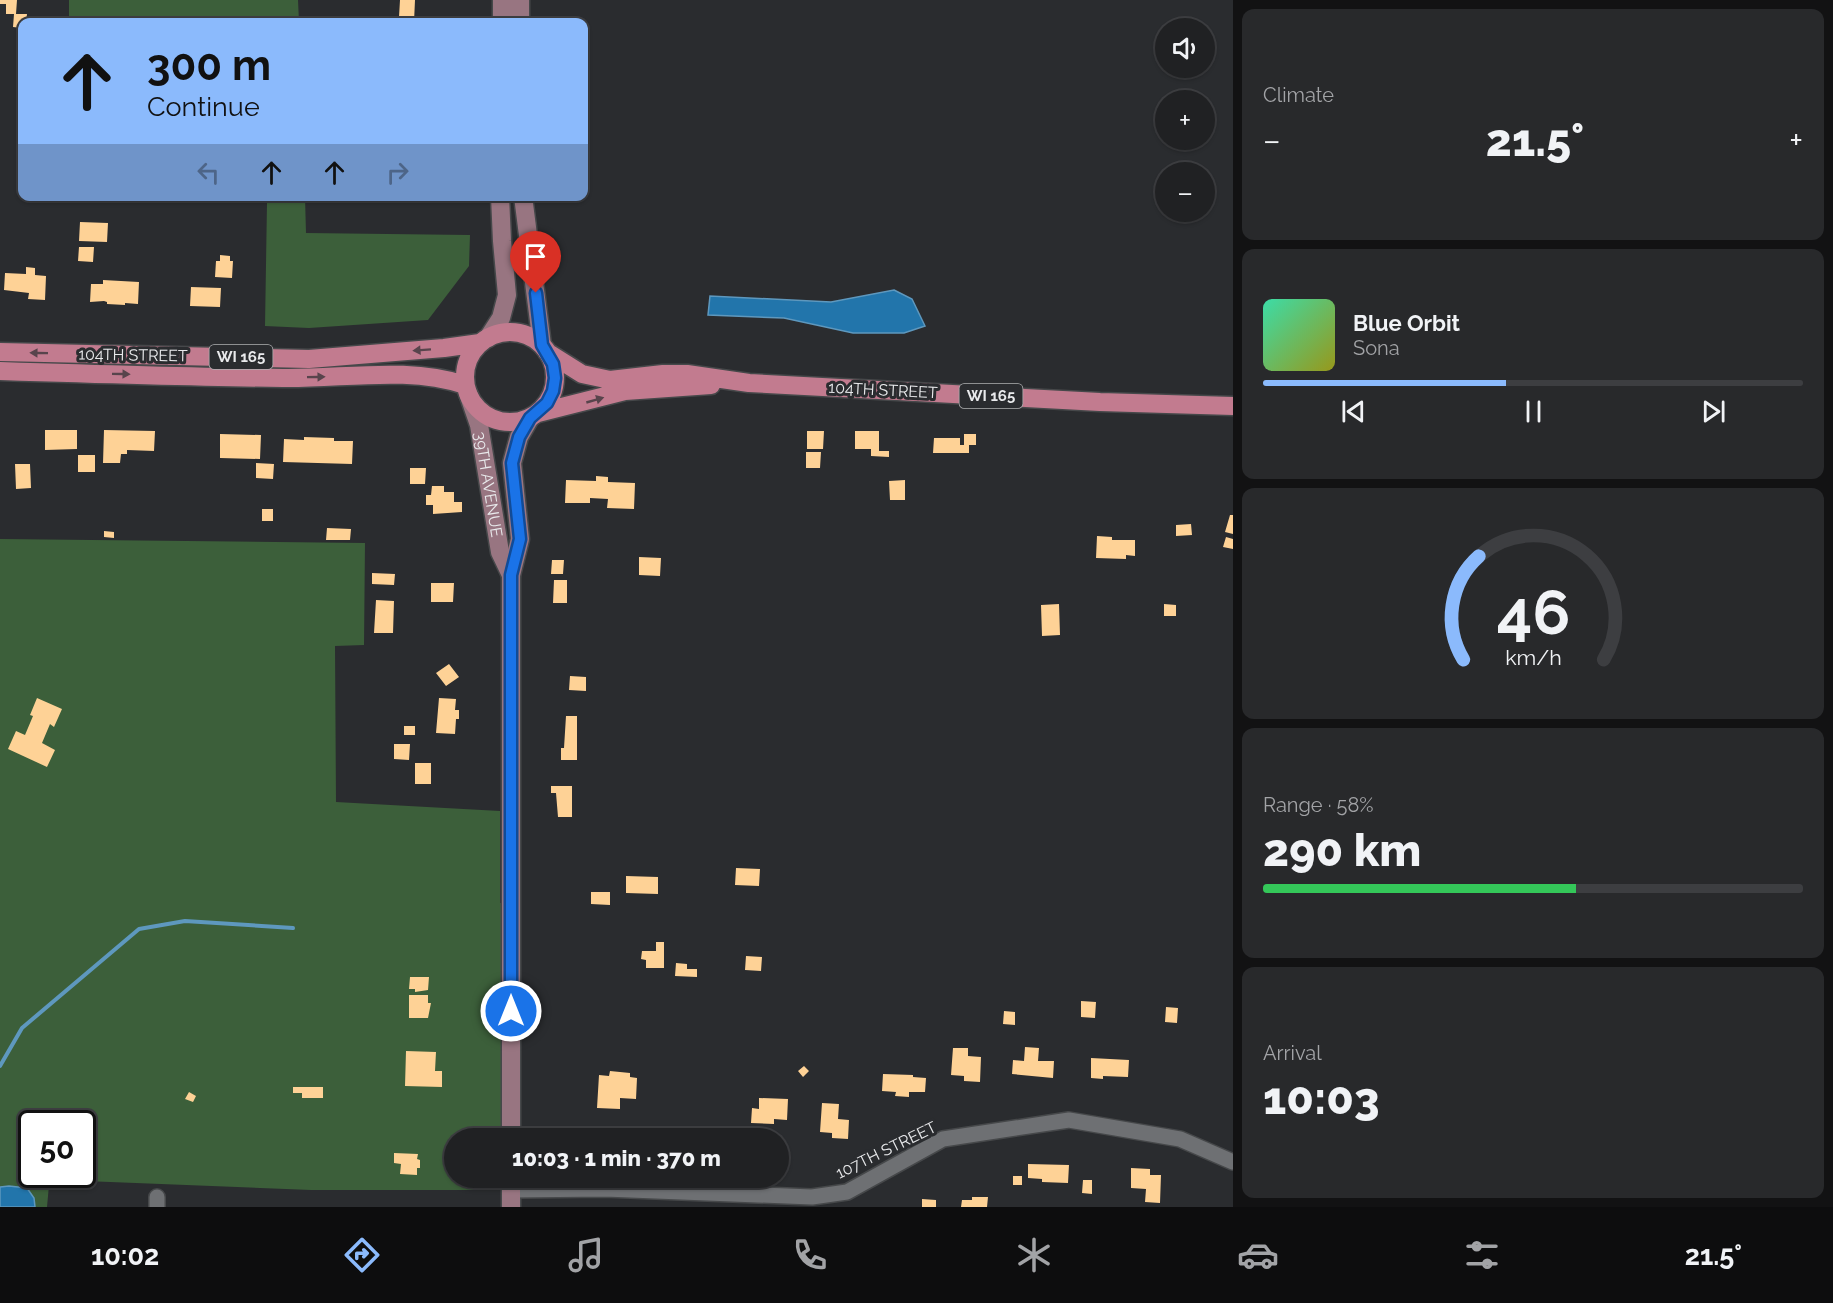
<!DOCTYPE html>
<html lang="en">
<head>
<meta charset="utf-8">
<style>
  :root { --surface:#202123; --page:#28292b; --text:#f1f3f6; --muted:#a2a3a6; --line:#3d3e41; --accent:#8bbafc }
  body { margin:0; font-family:Raleway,sans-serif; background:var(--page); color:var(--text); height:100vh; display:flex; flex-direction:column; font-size:22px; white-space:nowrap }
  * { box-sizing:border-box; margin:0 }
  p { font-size:20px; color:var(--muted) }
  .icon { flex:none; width:33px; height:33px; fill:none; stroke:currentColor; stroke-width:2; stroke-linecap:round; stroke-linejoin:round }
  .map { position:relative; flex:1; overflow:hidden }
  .drawer { display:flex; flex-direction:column; gap:9px; padding:9px; background:#121213; width:600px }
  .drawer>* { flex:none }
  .guide { position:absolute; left:18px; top:18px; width:570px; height:183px; border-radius:12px; box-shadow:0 2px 4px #0004,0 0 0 2px var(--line); background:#8bbafc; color:#111; overflow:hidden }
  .buttons { position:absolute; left:1155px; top:18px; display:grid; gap:12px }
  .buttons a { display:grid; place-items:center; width:60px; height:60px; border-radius:50%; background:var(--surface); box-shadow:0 2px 4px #0004,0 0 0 2px var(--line); font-size:30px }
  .speed { position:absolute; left:18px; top:1110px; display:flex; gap:12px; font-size:30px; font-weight:700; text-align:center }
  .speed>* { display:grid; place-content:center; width:78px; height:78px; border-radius:50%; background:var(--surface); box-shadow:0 2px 4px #0004,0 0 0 2px var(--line); line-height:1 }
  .speed .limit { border:3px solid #111; border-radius:9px; background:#fff; color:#111 }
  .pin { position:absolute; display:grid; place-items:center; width:51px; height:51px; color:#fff; margin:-62px -26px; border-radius:50% 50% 50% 0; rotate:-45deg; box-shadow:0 0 6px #0007 }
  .pin .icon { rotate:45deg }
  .me { position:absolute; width:66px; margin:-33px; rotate:0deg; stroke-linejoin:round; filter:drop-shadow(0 0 4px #0008) }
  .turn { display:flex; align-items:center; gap:21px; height:126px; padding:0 30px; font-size:27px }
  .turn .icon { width:78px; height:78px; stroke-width:2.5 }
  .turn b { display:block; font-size:42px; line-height:51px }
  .lanes { display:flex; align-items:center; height:57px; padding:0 30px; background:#0003; justify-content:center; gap:30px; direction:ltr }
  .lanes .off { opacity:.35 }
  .big { font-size:45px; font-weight:800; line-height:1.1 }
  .drawer .tile { flex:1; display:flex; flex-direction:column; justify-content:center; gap:9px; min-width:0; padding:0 21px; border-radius:12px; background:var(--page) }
  .drawer .dial { align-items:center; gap:0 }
  .dial svg { height:156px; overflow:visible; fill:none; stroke:var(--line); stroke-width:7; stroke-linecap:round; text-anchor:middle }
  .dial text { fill:var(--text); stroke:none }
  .song { display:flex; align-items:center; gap:18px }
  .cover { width:72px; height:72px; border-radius:9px; background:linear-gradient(135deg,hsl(160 70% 55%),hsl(60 70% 35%)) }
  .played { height:6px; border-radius:3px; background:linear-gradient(90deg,var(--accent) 45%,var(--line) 45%) }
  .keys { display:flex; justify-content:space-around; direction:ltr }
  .heat { display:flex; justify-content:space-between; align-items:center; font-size:33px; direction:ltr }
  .charge { height:9px; border-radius:4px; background:linear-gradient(90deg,#34c759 58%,var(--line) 0) }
  .trip { position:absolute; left:444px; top:1128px; width:345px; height:60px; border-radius:30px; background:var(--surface); box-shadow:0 2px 4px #0004,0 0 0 2px var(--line); font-weight:800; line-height:60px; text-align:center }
  .dock { display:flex; height:96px; justify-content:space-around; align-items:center; background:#0d0d0e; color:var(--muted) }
  .dock .icon { width:42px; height:42px }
  .dock .on { color:var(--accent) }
  .dock b { font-size:27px; color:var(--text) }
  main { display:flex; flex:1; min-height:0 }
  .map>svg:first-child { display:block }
</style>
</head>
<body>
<main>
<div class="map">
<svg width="1233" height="1207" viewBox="0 0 1233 1207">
  <rect width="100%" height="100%" fill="#2a2c2f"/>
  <path fill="#3c5f3a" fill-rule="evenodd" d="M69,0H298L299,22H69Z
    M85,197H305L306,233L470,235L469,266L428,320L309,328L265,326L267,203Z
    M0,539L365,543L364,645L335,646L336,802L500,811V903H511V1138H454V1178H511V1190H311L34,1179L49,1185L47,1207H35L34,1198L9,1186L0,1187ZM32,1124H82V1174H32Z"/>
  <path fill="#2275ab" stroke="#5e98be" stroke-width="1.5" d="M894,290L912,299L925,326L904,333H853L784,318L708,315L710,296L831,302Z
    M9,1186L27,1188L34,1198L35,1207H0V1187Z"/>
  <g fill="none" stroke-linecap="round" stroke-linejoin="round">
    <path stroke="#5e98be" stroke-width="4" d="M0,1066L22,1028L139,929L185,921L293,928"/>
  </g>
  <path fill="#fed296" d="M0,0H17L16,14H27L26,22H22V28L13,27L14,14H6V4H0Z
    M400,0H415L414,22H391L392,17H399Z
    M427,196H446V201H427Z
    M80,222L108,223L107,242L79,241Z
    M79,247H94L93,262L78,261Z
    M220,255L230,256V261H233L232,278L215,277L216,261H220Z
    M26,267L35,268V275L46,276L45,300L28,299L29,293L4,290L5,273L26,274Z
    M103,280L139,282L138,304L125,303V305L107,304V302L104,301L90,302L91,284H103Z
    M191,287L221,288L220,307L190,306Z
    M45,430H77V449L45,450Z
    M104,430L155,431L154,451L127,450V454H121L120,463H103Z
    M807,431H824L823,449H807Z
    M855,431H879V451H889V457L871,456V449H855Z
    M220,434L261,435L260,459L220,458Z
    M964,434H976V445H969V453H933L934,438H960V445H964Z
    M304,437L334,438V441H353L352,464L283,462L284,439L304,440Z
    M806,452H821L820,468H806Z
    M78,455H95V472H78Z
    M256,463L274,464L273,479L256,478Z
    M15,464H30L31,488L16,489Z
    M410,468H426L425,484H410Z
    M596,476L608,477V482L635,483L634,509L607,508L608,499L590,498V503H565L566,480L596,481Z
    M905,480V500H890L889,481Z
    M432,486H444V492H454V502H462V512L433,514V505H426V495H431Z
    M262,509H273V521H262Z
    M1230,515H1233V534L1225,532Z
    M1191,524L1192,535L1176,536V525Z
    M327,528L351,529L350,540H326Z
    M104,531L114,532V538L104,537Z
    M1097,536L1112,537V540H1135V556L1126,555V559L1096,558Z
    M1226,537L1233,539V549L1223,547Z
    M639,557L661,558L660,576L639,575Z
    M552,560H564L563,574H551Z
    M372,573L395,574L394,585L372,584Z
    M554,580H567V603H553Z
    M431,583H454L453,602H431Z
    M376,600L394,601L393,633H374Z
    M1059,604L1060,635L1042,636L1041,605Z
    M1164,604L1176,605V616H1164Z
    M449,664L459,677L446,686L436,673Z
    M570,676L586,677V691L569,690Z
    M37,698L62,709L54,727L50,724L42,743L55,750L47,767L8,749L16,731L25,735L33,716L30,715Z
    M439,698L456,699L455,710H459V719H456L455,734L436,733Z
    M566,716H577V760H561V748H564Z
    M404,726H415V735H404Z
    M394,744H410L409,760L394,759Z
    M415,763H431V784H415Z
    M551,786H572V817H558L556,793H551Z
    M736,868L760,869L759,886L735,885Z
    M626,876L658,877V894L626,893Z
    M591,892H610V905L591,904Z
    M656,942H664V968H646V960L641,959L642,951H656Z
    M746,956L762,957L761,971L745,970Z
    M676,963L687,964V969H697V977L675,976Z
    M410,977H429L428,990L415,992V989H409Z
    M409,995H428V1003H431L428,1018H409Z
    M1081,1001L1096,1002L1095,1018L1081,1017Z
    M1166,1007L1178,1008L1177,1023L1165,1022Z
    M1004,1011L1015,1012V1025L1003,1024Z
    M1025,1047L1039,1048L1038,1061H1054L1053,1078L1012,1074L1013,1060L1024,1061Z
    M953,1048H968V1056L981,1057L980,1082L964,1081V1076L951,1075Z
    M406,1051L436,1052L435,1071H442V1087L405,1086Z
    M1091,1058L1129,1060L1128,1077L1103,1076V1079L1091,1078Z
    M804,1066L809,1071L803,1077L798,1071Z
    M610,1071L630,1073V1077L637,1078L636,1099L620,1098V1109L597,1108L599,1075L609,1076Z
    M883,1074L913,1075V1077L926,1078L925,1092H909V1097L895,1096L896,1092L882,1091Z
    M293,1087H323V1098H302V1093H293Z
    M189,1092L196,1096L193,1102L185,1099Z
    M759,1098L788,1099L787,1120L774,1119V1124L751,1123L752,1108L759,1109Z
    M822,1103L839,1104L838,1119L849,1120L848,1139L832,1138V1133L820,1132Z
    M394,1153L418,1154L417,1159L420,1160V1168H417V1175L400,1174L401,1164L394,1163Z
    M1028,1164L1069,1165L1068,1183L1042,1182V1179L1028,1178Z
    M1131,1168L1150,1169V1175H1161L1160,1203L1145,1202L1146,1189L1131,1188Z
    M1013,1176H1022V1185H1013Z
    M1083,1180H1092V1194L1082,1193Z
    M972,1197H988L987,1207H961L962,1200H972Z
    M922,1199L936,1200V1207H922Z"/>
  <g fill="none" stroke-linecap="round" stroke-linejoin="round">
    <g stroke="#46484a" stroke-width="18">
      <path id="street" d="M511,1190L605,1189L812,1197L847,1192L943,1139L1069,1120L1180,1139L1233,1162
        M157,1197V1207"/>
    </g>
    <g stroke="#46484a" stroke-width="21">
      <g id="secondary">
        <path d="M520,0V22"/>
        <path d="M502,22V0"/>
        <path d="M523,196L542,345"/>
        <path d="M488,338L501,318L507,295L502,241L500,196"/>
        <path id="s1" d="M468,393L479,425L500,552L511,575"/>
        <path d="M511,1138V575L520,539L512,463L519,437L530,418"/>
        <path d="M511,1178V1207"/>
      </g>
    </g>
    <g stroke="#46484a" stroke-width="21">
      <path id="primary" d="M465 377a45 45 0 1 1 90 0a45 45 0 1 1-90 0Z
        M0,352L309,359L444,348L480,343
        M547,352L582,374L610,380L663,374H687L749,383L1100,402L1233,406
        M0,371C94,374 189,377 283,378C344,379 407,366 465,385
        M538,413L625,391L711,385"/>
    </g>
    <use href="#street" stroke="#6e7073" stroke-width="15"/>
    <use href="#secondary" stroke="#987581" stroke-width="18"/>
    <use href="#primary" stroke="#c27b8f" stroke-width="18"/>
  </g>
  <defs><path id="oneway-solid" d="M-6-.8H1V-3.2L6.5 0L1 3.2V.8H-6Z" transform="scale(1.5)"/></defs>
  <g fill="#58444c">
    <use href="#oneway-solid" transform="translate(422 350) rotate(176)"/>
    <use href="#oneway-solid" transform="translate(39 353) rotate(-179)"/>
    <use href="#oneway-solid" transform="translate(121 374) rotate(1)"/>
    <use href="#oneway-solid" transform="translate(316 377) rotate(-1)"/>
    <use href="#oneway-solid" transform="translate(595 400) rotate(-16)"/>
  </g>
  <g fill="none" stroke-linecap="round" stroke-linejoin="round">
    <g stroke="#114b97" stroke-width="15">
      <path id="route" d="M511,1011V575L520,539L512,463L519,437L530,418L547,403L553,391L555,378L553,364L542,345L536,293"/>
    </g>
    <use href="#route" stroke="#1a73e8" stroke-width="10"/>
  </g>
  <g text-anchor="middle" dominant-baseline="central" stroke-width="6" stroke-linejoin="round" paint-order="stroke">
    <g fill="#2a2c2f" stroke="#b0b1b3" stroke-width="1.5">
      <rect x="209.5" y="345" width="63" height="24" rx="4.5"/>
      <rect x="959.5" y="384" width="63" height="24" rx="4.5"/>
    </g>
    <g font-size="15" font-weight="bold" fill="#e9eaec">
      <text x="241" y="357">WI 165</text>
      <text x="991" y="396">WI 165</text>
    </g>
    <g font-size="16" fill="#e9eaec" stroke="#2a2c2f">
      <text transform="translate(133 355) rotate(1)">104TH STREET</text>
      <text transform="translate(883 390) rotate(3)">104TH STREET</text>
      <text stroke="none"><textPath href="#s1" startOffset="94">39TH AVENUE</textPath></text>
      <text transform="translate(886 1150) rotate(-26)">107TH STREET</text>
    </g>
  </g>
</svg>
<div class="buttons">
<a><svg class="icon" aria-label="sound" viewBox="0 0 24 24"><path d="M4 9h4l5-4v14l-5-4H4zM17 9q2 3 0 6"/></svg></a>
<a>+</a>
<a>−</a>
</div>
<div class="speed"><div class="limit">50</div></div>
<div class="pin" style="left:536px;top:293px;background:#d93025"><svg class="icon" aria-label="arrive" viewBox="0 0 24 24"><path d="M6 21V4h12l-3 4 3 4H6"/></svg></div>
<svg class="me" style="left:511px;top:1011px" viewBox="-20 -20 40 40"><circle r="17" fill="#1a73e8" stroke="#fff" stroke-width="3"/><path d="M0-11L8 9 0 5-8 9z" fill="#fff"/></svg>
<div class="trip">10:03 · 1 min · 370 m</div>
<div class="guide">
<div class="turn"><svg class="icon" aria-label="ahead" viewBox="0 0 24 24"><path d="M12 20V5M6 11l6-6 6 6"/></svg><div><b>300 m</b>Continue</div></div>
<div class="lanes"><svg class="icon off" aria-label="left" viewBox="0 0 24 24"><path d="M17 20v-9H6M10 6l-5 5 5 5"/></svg><svg class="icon" aria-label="ahead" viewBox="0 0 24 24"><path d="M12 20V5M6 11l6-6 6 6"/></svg><svg class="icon" aria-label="ahead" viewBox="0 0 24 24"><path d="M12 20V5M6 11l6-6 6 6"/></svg><svg class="icon off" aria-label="right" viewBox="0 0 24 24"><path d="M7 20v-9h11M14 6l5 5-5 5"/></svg></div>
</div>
</div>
<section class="drawer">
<div class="tile"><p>Climate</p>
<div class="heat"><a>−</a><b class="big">21.5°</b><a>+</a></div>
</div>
<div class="tile">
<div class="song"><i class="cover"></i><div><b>Blue Orbit</b><p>Sona</p></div></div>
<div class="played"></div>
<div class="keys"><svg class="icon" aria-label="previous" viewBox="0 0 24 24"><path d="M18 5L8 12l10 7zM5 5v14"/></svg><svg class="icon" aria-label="pause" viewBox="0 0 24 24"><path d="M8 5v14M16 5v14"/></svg><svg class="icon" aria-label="next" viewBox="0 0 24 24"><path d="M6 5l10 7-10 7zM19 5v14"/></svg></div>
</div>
<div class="tile dial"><svg viewBox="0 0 100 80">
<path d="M14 69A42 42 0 1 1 86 69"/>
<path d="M14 69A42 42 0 0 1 22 16" stroke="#8bbafc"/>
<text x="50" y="56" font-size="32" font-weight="700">46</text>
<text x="50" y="72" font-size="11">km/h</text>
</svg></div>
<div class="tile"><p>Range · 58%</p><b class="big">290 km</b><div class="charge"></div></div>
<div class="tile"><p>Arrival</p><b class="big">10:03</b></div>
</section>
</main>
<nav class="dock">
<b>10:02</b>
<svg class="icon on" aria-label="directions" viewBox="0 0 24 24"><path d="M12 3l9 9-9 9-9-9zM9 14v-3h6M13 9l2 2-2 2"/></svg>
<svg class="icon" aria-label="music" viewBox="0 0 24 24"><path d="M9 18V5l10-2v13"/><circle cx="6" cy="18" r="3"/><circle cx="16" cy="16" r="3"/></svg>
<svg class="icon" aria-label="phone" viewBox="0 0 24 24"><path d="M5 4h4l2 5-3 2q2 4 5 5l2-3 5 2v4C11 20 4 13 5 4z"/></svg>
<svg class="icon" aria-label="climate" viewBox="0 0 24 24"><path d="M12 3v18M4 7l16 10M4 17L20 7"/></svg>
<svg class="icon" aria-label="car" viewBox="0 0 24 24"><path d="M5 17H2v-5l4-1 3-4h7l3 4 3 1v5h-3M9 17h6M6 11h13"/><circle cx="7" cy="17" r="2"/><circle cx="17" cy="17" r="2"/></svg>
<svg class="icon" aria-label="filters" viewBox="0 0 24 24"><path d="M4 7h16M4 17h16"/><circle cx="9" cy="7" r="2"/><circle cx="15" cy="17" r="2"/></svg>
<b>21.5°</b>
</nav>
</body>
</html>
